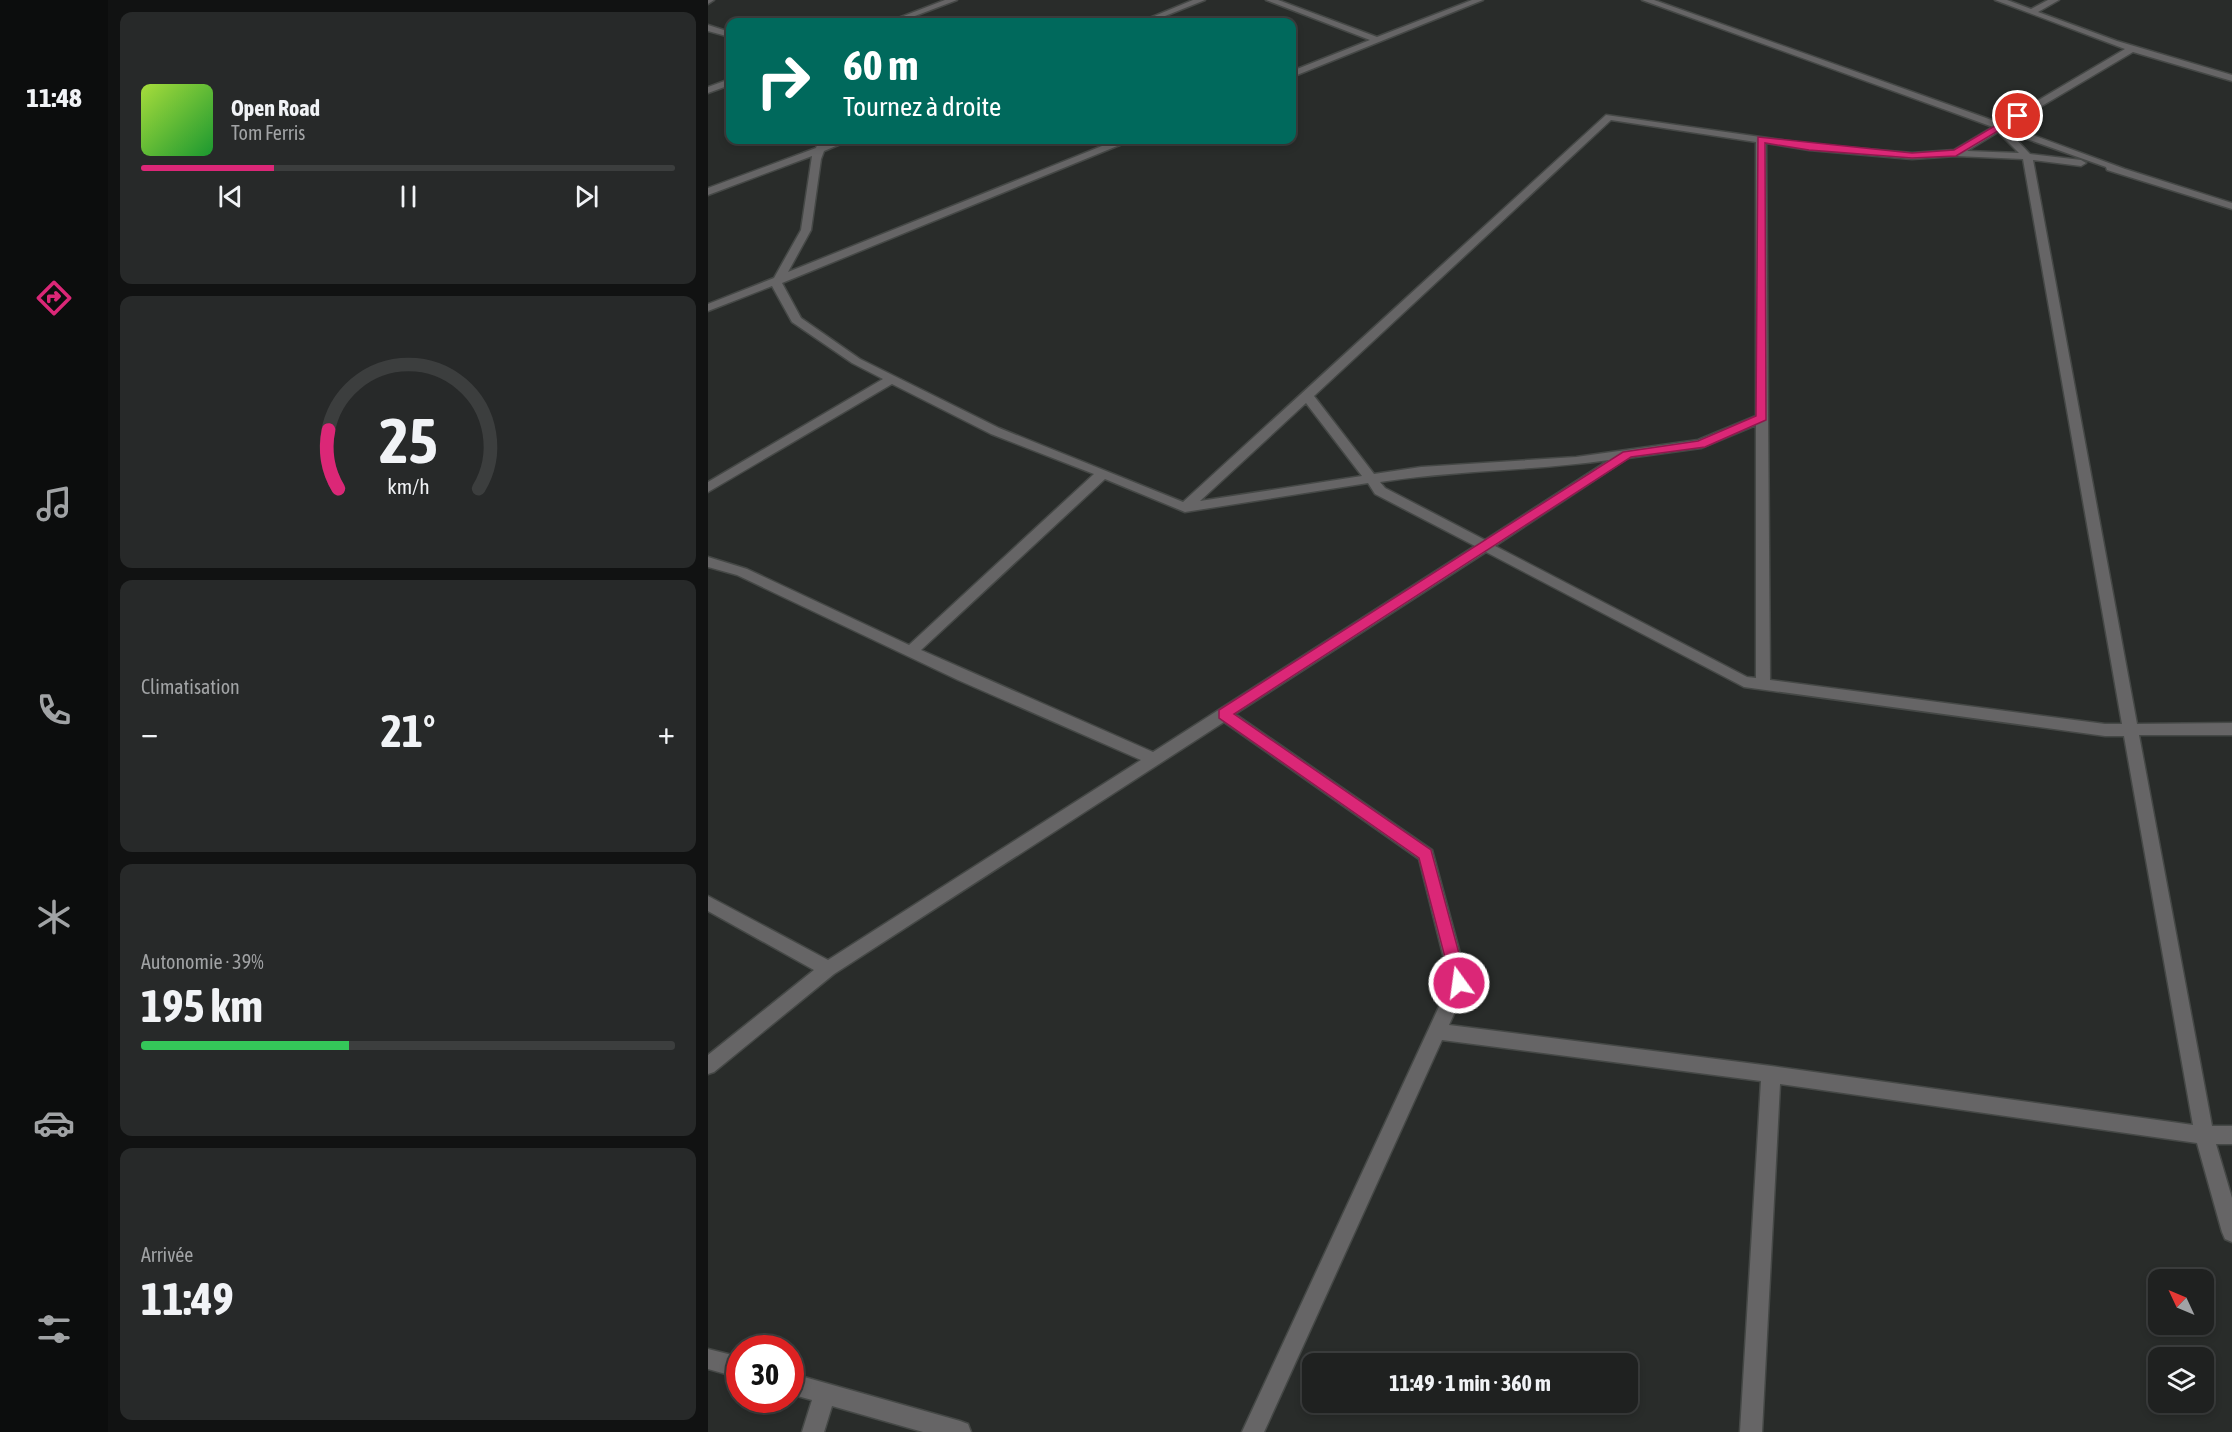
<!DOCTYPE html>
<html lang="fr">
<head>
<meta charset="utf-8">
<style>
  :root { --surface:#1f2120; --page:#272929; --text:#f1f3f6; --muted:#a1a3a5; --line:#3c3e3e; --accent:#db2777 }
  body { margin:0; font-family:"Asap Condensed",sans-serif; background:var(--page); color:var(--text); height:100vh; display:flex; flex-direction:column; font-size:22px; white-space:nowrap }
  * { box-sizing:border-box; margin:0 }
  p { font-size:20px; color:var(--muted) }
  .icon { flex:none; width:33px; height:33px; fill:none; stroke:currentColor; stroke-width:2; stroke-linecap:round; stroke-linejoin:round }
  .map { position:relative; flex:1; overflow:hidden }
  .drawer { display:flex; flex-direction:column; gap:12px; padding:12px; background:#111212; width:600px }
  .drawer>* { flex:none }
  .guide { position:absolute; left:18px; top:18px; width:570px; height:126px; border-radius:12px; box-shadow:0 3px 9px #0003,0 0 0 2px var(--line); background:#00695c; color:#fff; overflow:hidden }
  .needle { width:39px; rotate:314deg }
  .controls { position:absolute; left:1440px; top:1269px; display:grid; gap:12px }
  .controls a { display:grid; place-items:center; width:66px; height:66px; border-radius:12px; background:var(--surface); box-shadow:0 3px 9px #0003,0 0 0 2px var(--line); font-size:30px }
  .speed { position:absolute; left:18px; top:1335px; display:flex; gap:12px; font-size:30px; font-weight:700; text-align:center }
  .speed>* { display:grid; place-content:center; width:78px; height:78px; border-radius:50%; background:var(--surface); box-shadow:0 3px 9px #0003,0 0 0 2px var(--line); line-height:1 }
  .speed .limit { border:9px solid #d22; background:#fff; color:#111 }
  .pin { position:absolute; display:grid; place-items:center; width:51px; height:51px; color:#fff; margin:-26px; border:3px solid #fff; border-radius:50%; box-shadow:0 2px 6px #0007 }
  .me { position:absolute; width:66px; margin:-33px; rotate:346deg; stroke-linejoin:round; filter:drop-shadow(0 0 4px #0008) }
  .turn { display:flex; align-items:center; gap:21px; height:126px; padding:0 18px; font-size:27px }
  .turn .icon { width:78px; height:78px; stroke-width:2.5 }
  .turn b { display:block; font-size:42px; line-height:51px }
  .big { font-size:45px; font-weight:700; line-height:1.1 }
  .drawer .widget { flex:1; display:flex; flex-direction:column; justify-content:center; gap:9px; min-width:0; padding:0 21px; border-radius:12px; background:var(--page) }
  .drawer .dial { align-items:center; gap:0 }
  .dial svg { height:156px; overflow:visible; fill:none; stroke:var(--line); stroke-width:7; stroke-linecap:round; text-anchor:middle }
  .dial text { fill:var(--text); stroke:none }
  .song { display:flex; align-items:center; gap:18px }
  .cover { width:72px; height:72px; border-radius:9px; background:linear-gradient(135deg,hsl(80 70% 55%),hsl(130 70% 35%)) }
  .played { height:6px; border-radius:3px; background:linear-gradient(90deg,var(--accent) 25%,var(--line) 25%) }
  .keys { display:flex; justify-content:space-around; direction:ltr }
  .heat { display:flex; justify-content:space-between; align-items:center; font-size:33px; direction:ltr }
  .charge { height:9px; border-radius:4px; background:linear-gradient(90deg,#34c759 39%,var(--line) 0) }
  .trip { position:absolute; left:594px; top:1353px; width:336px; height:60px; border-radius:12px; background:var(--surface); box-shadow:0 3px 9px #0003,0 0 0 2px var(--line); font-weight:700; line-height:60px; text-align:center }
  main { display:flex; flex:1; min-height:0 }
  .menu { display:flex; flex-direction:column; width:108px; justify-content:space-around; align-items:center; background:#0c0d0d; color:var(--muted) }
  .menu .icon { width:42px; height:42px }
  .menu .on { color:var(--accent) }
  .menu b { font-size:27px; color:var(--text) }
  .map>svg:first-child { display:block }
</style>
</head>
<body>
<main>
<nav class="menu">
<b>11:48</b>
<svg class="icon on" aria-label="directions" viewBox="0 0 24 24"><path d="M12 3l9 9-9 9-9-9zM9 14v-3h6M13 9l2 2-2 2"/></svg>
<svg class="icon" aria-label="music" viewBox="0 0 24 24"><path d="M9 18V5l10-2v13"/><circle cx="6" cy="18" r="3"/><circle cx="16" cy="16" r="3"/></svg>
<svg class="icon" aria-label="phone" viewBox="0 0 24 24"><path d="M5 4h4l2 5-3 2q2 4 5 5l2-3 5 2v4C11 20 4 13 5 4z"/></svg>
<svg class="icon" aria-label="climate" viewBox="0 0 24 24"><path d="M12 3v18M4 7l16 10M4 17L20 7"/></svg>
<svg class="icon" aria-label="car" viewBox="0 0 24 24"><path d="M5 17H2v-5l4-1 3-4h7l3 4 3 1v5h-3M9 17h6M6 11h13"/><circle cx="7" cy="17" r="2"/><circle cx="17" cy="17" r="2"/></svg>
<svg class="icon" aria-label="filters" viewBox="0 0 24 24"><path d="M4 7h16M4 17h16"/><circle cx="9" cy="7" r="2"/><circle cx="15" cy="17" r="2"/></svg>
</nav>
<section class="drawer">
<div class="widget">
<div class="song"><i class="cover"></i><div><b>Open Road</b><p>Tom Ferris</p></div></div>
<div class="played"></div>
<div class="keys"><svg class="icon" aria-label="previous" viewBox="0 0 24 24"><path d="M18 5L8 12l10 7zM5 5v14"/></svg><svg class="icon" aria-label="pause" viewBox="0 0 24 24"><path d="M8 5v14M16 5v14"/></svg><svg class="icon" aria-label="next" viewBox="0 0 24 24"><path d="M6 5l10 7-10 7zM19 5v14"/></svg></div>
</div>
<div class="widget dial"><svg viewBox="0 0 100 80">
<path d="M14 69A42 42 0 1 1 86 69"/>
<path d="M14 69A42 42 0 0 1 9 39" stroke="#db2777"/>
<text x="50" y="56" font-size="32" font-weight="700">25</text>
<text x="50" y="72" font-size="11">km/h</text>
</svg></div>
<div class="widget"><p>Climatisation</p>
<div class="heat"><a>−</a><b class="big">21°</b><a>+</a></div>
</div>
<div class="widget"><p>Autonomie · 39%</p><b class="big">195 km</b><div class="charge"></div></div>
<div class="widget"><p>Arrivée</p><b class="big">11:49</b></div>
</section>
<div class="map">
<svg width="1524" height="1432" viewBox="0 0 1524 1432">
  <rect width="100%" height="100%" fill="#292c2a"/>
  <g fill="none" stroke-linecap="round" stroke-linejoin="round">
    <g stroke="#454846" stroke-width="3">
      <path id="minor" d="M0,0H6L0,4Z
        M237,0H249L191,22H180Z
        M485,0H497L442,22H432Z
        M558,0H570L669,37L764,0H775L584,77V71L662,40Z
        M934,0H946L1292,123L1417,49L1287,0H1299L1323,9L1340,0H1351L1330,12L1409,41L1524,75V81L1425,52L1300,126L1417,169L1524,203V209L1399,170L1398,167L1302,133L1322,154L1373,160L1378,163L1373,166L1325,160L1429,724L1524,723V735H1431L1504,1126H1524V1144H1508L1524,1198V1242L1517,1239L1514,1232L1489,1143L1072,1084L1054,1432H1032L1053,1081L734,1040L556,1432H534L742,983L711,859L516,722L126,974L6,1072L0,1074V1055L106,970L0,911V896L120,960L433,760L250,680L29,575L0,567V557L39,569L201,645L386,474L283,434L184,384L0,492V482L175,379L144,363L84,322L64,286L0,311V304L66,278L93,230L104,156L0,195V188L108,148L111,140H121L119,143L129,140H142L116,151L113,159L103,230L80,272L409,140H421L419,142L74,283L93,318L152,359L291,428L475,502L898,115L1101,144L1204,153L1246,150L1285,127ZM903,120L1048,142V416L990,440L868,457L713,467L666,474L606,396ZM1290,132L1311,153L1259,151ZM1058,143L1101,150L1204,159L1248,156L1315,159L1414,724H1397L1062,680ZM598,403L654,476L492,501ZM1048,425V678L1039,677L787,546L920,458L993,448ZM901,460L777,540L677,488L672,482C748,470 825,471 901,460ZM397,479L477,512L660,483L667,494L767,546L445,752L213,650ZM778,552L1036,687L1397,736H1416L1485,1125L1063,1066L741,1025L760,983L724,850L527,714Z
        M0,25L22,32V37L0,31Z
        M22,79V85L0,93V87Z
        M0,1349L32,1357V1378L0,1369Z
        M82,1373L252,1421L260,1424L263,1432H215L124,1406L116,1432H94L104,1400L82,1394Z"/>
    </g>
    <use href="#minor" fill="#666566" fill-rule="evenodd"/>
  </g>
  <path fill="#db2777" stroke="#8e194d" stroke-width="1.5" d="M1307,114L1315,116L1248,156L1204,158L1101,150L1057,143L1058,420L997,447L923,457L526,714L723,850L759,983L756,988H745L711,858L511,718V710L915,452L990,441L1048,416L1050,137L1204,153L1246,150Z"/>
</svg>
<div class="controls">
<a><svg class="needle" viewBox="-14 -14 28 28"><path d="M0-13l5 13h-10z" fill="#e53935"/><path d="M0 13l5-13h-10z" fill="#a1a3a5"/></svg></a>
<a><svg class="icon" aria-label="layers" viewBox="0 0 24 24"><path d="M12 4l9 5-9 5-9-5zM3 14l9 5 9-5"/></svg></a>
</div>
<div class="speed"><div class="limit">30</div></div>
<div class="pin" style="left:1310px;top:116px;background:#d93025"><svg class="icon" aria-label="arrive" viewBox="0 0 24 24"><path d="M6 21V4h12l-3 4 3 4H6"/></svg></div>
<svg class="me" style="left:751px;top:983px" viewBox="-20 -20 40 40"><circle r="17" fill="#db2777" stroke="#fff" stroke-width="3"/><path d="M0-11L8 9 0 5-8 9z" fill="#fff"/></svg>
<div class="trip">11:49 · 1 min · 360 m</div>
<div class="guide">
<div class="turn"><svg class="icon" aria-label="right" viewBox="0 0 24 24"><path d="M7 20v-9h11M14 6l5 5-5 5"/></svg><div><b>60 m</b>Tournez à droite</div></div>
</div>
</div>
</main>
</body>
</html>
